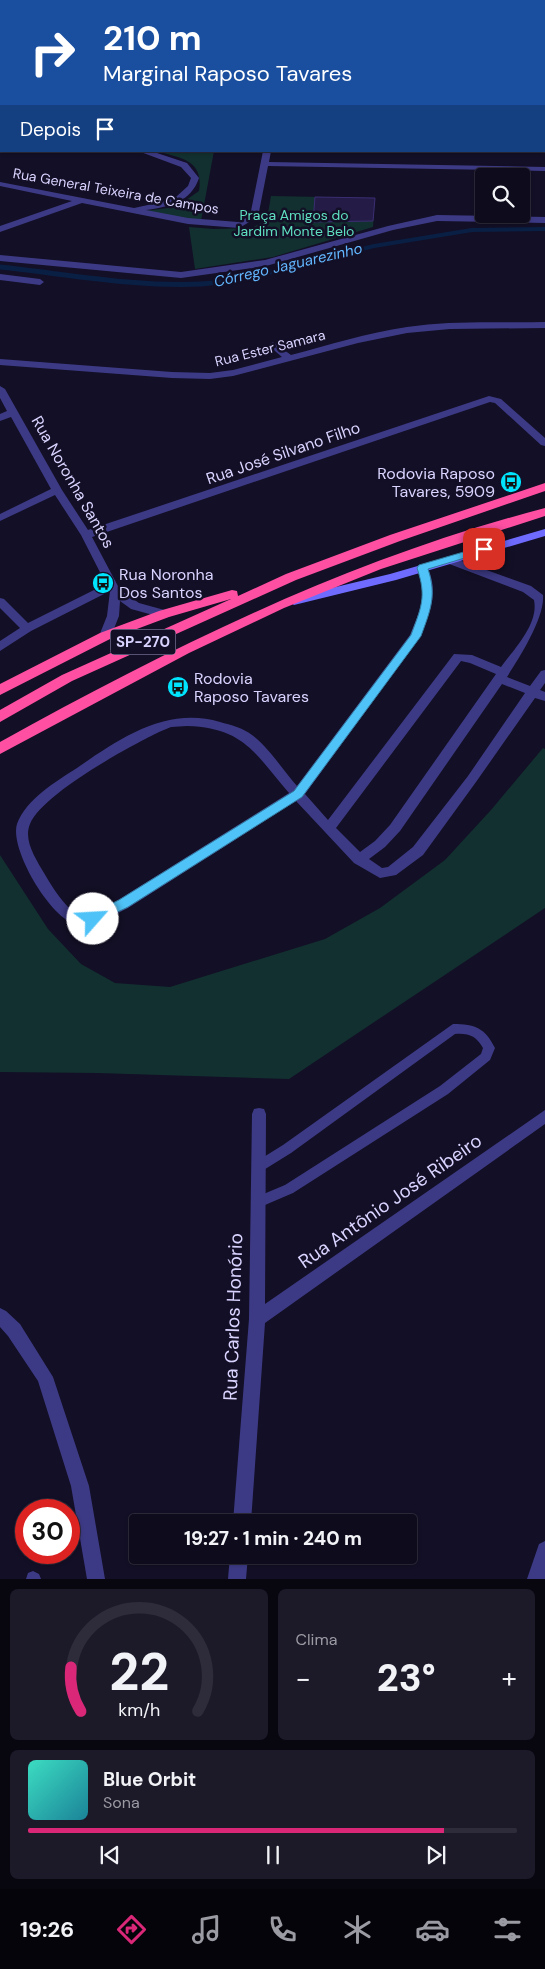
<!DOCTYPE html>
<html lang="pt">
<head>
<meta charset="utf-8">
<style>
  :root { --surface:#0e0b1c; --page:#1c1929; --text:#f1f3f6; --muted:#9b9ba3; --line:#2e2b3b; --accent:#db2777 }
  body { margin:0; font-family:"DM Sans",sans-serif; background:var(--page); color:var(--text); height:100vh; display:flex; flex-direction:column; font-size:19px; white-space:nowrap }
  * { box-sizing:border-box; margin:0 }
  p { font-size:16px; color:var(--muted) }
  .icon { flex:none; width:28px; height:28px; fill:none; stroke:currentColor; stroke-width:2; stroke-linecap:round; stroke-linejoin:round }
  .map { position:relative; height:1579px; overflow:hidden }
  .panel { display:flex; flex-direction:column; gap:10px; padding:10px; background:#08060f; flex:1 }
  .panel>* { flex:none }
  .banner { position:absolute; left:0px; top:0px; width:545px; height:152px; box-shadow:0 1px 4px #0004,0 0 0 1px var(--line); background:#1a4fa0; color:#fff; overflow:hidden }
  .controls { position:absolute; left:475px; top:168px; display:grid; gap:10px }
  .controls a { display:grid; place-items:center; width:55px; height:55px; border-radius:5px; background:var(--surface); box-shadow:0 1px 4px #0004,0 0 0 1px var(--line); font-size:25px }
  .speed { position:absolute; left:15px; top:1499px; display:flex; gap:10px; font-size:25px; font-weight:700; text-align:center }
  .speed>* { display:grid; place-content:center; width:65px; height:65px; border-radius:50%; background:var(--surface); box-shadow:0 1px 4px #0004,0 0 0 1px var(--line); line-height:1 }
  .speed .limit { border:8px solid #d22; background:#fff; color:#111 }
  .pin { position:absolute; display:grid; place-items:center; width:42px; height:42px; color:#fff; margin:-21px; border-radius:10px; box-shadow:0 2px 8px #0006 }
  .me { position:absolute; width:55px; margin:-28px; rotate:64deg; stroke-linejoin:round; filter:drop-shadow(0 0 4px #0008) }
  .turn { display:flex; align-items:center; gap:18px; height:105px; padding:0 20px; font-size:22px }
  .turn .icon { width:65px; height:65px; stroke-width:2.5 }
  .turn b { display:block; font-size:35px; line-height:42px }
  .then { display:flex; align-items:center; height:48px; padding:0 20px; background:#0003; gap:10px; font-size:19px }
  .big { font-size:38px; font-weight:800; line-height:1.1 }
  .panel .card { flex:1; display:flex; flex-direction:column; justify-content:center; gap:8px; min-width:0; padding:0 18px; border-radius:8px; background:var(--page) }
  .panel .dial { align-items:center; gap:0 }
  .dial svg { height:130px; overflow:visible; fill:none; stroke:var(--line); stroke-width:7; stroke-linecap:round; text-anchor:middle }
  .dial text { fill:var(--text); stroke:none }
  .song { display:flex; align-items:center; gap:15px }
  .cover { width:60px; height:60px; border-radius:8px; background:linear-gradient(135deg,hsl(170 70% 55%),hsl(190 70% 35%)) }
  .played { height:5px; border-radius:2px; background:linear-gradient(90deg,var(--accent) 85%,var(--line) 85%) }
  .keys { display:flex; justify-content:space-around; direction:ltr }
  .heat { display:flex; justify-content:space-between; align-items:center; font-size:28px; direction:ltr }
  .panel .tiles { flex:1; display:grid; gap:10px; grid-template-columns:1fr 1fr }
  .card:last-child { grid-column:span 2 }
  .trip { position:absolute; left:129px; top:1514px; width:288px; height:50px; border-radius:5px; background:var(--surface); box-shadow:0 1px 4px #0004,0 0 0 1px var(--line); font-weight:800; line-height:50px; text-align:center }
  .dock { display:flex; height:80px; justify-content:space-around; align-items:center; background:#06040b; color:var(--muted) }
  .dock .icon { width:35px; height:35px }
  .dock .current { color:var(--accent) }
  .dock b { font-size:22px; color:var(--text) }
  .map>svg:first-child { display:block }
</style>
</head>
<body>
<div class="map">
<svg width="545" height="1579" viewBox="0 0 545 1579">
  <rect width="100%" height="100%" fill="#130f26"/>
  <path fill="#12302f" d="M156,151H214L201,221L144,211L176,207L199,191C204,160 181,158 156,151Z
    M271,196L375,198L373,227L273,257L195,269L189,227L214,229L252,228L267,219Z
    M543,748L545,749V908L289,1079L97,1073L0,1072V855L48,929L81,964L115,983L170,987L325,939L380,908L445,860L491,810Z"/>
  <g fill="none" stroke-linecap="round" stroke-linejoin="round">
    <path stroke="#0a1f44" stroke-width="4" d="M0,267L8,268
      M286,268L374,246L472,230L545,229"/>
    <path stroke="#0a1f44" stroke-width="5" d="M0,267C66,274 135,287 201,284C231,282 262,274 291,267"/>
  </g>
  <path fill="#241b47" stroke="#3b2d73" d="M315,197L375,198L373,221L313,222Z"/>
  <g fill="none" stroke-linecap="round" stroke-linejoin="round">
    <path fill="#3d3a85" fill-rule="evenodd" d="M453,1024C475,1024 485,1028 495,1048L490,1060L448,1094L293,1193L258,1208L254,1206L252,1202L254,1198L285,1185L440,1086L481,1054L483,1048C476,1036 469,1033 455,1034L291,1153L262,1171L258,1172L254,1171L252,1167L254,1163L283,1145Z
      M33,1571L39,1574L41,1579H26L28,1573Z"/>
    <path fill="#3d3a85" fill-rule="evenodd" d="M398,0H404V1H398Z
      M508,0H515V1H508Z
      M544,51H545V57H544Z
      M0,55H1V60H0Z
      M544,108H545V112H544Z
      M0,112H1V117H0Z
      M138,151H151L187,163L199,178C191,202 169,207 146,210L188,218L238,222L250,216L263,151H271L269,162L545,167V171L268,166L258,217L239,228L188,224L82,203L0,232V226L72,201L0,186V182L134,208L162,202L177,196L188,186L191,178L181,167Z
      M437,215L545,217V223L437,221L393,230L266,266L181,278L0,261V255L181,272L265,260L388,226Z
      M0,274L40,279L44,282L40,285L0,280Z
      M545,322V328L450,329L407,333L358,343L233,376L210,379L172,378L0,365V359L172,372L210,373L233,370L282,357L268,345L273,342L291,355C329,345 367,333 407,327C452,320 499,323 545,322Z
      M0,386L5,389L62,490L88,530L489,396L501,399L545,438V446L541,445L495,403L490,402L92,537L120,590L139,603L168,611L170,614L168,617L164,618L131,609L120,601L119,616L111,636L109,639H101L99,636L107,616L110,591L31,631L0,651V641L20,628L0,608V598L4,599L28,623L106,584L81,535L55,495L0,521V514L51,489L11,417L0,421V414L7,411L0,398Z
      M448,556L531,586L543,595C545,618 519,658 507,677L530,686L541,671L545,670V683L540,690L545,692V701L535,698L476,782L423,855L396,875L380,878L354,863L296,801L128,908C113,915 96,928 78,925C52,921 9,849 17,824C26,799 57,781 77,768C120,738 167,706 220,722C231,725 243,728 252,735C268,747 283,770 297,786L410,635C421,608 427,596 417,568L418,565H426C440,590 430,612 421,636L305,794L328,820L454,654L472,655L501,667C514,649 539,624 534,600L523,592L444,562L443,560ZM461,661L470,663L496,674L390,825L375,841L360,852L336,828ZM502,684L525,693L468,776L413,847L388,867L382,868L369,859L385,847L400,831ZM187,726C245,728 255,754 289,793L118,900L92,914H77C63,905 53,888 44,873C36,859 23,840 30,824C42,794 130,746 159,732L171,727Z
      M259,1108L264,1109L266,1114L265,1304L545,1110V1124L265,1323L251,1522H233L249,1319L252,1114L254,1109Z
      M0,1308L6,1311L20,1324L53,1377L89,1486L105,1579H87L71,1486L38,1381L8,1336L0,1327Z
      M545,1541V1579H527L539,1544Z
      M230,1555H248L246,1579H228Z"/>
    <path fill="#6f6bff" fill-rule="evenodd" d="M545,529V536L396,580L294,605L288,601L290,598L390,574Z"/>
    <path fill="#ff4fa3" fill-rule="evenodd" d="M545,483V491L400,541L296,580L72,681L0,722V710L62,675L231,599L169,617L110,639L0,695V684L100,633L159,611L232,590L237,591L238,596L286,574L390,535Z
      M545,508V516L381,569L284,608L189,653L0,754V742C175,645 350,559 545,508Z"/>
  </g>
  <path fill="#4fc3f7" stroke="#337fa1" d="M484,546L489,549L488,551L428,569C437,596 430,611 421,636L302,797L128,907L97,922H88L87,919L88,915L119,900L294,791L411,635C421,608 427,597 417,568L419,565Z"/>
  <defs>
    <g id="bus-disc" transform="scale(1.125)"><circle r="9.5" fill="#00e5ff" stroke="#130f26"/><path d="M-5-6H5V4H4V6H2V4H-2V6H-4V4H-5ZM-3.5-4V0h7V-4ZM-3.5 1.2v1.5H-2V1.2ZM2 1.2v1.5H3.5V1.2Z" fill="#111"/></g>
  </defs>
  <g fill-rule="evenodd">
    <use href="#bus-disc" x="511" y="482"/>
    <use href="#bus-disc" x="103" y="583"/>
    <use href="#bus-disc" x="178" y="687"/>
  </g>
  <g text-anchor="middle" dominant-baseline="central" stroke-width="5" stroke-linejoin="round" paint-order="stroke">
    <g font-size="14" fill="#d9d4ff" stroke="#130f26">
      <text transform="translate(116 191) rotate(10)">Rua General Teixeira de Campos</text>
      <text transform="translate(270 348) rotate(-14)">Rua Ester Samara</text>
    </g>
    <g font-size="14" fill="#5fe0c0" stroke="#130f26">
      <text x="294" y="215">Praça Amigos do<tspan x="294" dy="16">Jardim Monte Belo</tspan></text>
    </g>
    <g font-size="15" font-style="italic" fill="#62b6ff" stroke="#130f26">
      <text transform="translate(288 265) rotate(-13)">Córrego Jaguarezinho</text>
    </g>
    <rect fill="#130f26" stroke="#9e99be" stroke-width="1" x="110.5" y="629.5" width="65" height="25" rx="4"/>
    <g font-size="15" font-weight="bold" fill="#d9d4ff">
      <text x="143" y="642">SP-270</text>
    </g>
    <g font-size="16" fill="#d9d4ff" stroke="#130f26">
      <text transform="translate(283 453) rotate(-19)">Rua José Silvano Filho</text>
      <text transform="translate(73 482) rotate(60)">Rua Noronha Santos</text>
    </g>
    <g font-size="16" fill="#d9d4ff" stroke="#130f26" text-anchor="start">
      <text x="495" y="473" text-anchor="end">Rodovia Raposo<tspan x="495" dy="18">Tavares, 5909</tspan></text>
      <text x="119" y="574">Rua Noronha<tspan x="119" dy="18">Dos Santos</tspan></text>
      <text x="194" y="678">Rodovia<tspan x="194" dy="18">Raposo Tavares</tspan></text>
    </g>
    <g font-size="19" fill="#d9d4ff" stroke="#130f26">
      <text transform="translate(390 1201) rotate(-35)">Rua Antônio José Ribeiro</text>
      <text transform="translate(233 1317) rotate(-88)">Rua Carlos Honório</text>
    </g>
  </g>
</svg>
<div class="controls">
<a><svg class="icon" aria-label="search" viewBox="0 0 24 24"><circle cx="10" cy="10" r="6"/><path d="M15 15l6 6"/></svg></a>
</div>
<div class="speed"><div class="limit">30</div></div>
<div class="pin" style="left:484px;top:549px;background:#d93025"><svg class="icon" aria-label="arrive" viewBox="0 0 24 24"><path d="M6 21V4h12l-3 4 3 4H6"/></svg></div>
<svg class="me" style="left:93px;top:919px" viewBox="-20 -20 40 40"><circle r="19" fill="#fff"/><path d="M0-13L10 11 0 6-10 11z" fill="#4fc3f7"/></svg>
<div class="trip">19:27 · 1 min · 240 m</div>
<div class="banner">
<div class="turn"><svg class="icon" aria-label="right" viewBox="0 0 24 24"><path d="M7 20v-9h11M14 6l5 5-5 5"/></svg><div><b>210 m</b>Marginal Raposo Tavares</div></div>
<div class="then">Depois<svg class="icon" aria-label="arrive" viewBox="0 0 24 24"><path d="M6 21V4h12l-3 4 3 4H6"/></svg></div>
</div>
</div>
<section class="panel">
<div class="tiles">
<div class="card dial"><svg viewBox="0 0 100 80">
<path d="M14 69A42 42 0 1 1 86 69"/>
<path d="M14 69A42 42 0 0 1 8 42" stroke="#db2777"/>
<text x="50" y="56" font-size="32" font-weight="700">22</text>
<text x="50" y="72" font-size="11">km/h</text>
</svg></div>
<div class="card"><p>Clima</p>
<div class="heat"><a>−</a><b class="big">23°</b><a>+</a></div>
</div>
<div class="card">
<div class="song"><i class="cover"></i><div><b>Blue Orbit</b><p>Sona</p></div></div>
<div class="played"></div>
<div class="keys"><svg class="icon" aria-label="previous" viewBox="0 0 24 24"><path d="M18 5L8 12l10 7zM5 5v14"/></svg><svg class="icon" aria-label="pause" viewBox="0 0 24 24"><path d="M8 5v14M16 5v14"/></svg><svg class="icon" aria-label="next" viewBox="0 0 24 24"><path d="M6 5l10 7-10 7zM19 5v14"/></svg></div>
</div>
</div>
</section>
<nav class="dock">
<b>19:26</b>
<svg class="icon current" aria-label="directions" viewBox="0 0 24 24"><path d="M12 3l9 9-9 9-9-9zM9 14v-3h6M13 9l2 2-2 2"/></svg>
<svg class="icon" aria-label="music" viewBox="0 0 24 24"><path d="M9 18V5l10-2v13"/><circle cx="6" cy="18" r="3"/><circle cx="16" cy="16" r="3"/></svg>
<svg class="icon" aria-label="phone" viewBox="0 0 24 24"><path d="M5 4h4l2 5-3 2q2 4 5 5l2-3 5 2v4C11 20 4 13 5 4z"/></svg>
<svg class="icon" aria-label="climate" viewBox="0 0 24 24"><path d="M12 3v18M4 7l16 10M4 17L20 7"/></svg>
<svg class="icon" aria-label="car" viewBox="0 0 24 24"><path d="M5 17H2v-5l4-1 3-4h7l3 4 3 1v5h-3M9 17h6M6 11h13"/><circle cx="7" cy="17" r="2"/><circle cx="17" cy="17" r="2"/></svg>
<svg class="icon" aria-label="filters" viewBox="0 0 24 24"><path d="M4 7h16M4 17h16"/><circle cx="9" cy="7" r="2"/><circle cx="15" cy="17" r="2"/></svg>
</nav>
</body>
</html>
